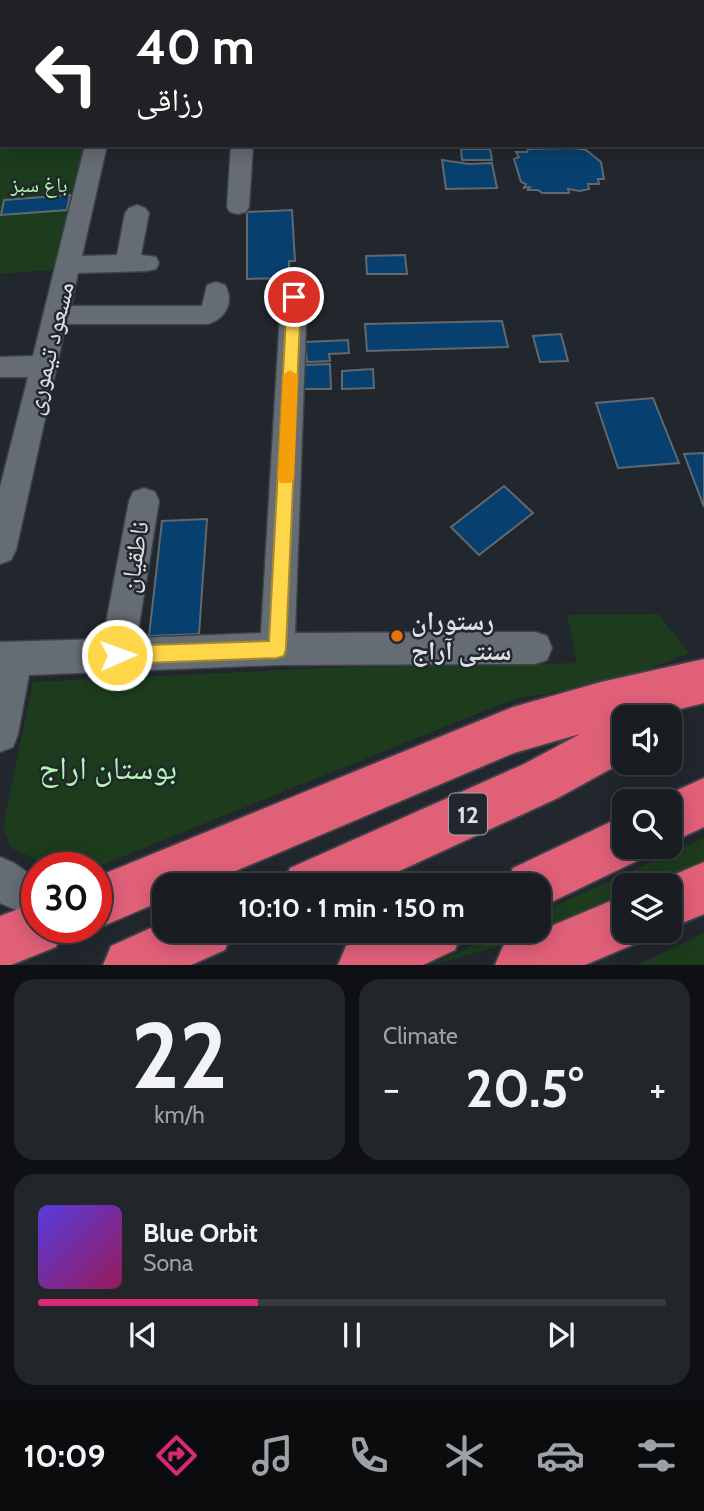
<!DOCTYPE html>
<html lang="en">
<head>
<meta charset="utf-8">
<style>
  :root { --surface:#191d22; --page:#22262a; --text:#f1f3f6; --muted:#9fa2a5; --line:#373b40; --accent:#db2777 }
  body { margin:0; font-family:Cabin,"Noto Naskh Arabic",sans-serif; background:var(--page); color:var(--text); height:100vh; display:flex; flex-direction:column; font-size:26px; white-space:nowrap }
  * { box-sizing:border-box; margin:0 }
  p { font-size:23px; color:var(--muted) }
  .icon { flex:none; width:38px; height:38px; fill:none; stroke:currentColor; stroke-width:2; stroke-linecap:round; stroke-linejoin:round }
  .map { position:relative; height:965px; overflow:hidden }
  .drawer { display:flex; flex-direction:column; gap:14px; padding:14px; background:#0e1013; flex:1 }
  .drawer>* { flex:none }
  .top-card { position:absolute; left:0px; top:0px; width:705px; height:147px; box-shadow:0 4px 18px #0003,0 0 0 2px var(--line); background:#202124; color:#fff; overflow:hidden }
  .tools { position:absolute; left:612px; top:705px; display:grid; gap:14px }
  .tools a { display:grid; place-items:center; width:70px; height:70px; border-radius:14px; background:var(--surface); box-shadow:0 4px 18px #0003,0 0 0 2px var(--line); font-size:35px }
  .speed { position:absolute; left:21px; top:852px; display:flex; gap:14px; font-size:35px; font-weight:700; text-align:center }
  .speed>* { display:grid; place-content:center; width:91px; height:91px; border-radius:50%; background:var(--surface); box-shadow:0 4px 18px #0003,0 0 0 2px var(--line); line-height:1 }
  .speed .limit { border:10px solid #d22; background:#fff; color:#111 }
  .pin { position:absolute; display:grid; place-items:center; width:60px; height:60px; color:#fff; margin:-30px; border:4px solid #fff; border-radius:50%; box-shadow:0 2px 7px #0007 }
  .me { position:absolute; width:77px; margin:-38px; rotate:88deg; stroke-linejoin:round; filter:drop-shadow(0 0 5px #0008) }
  .turn { display:flex; align-items:center; gap:24px; height:147px; padding:0 21px; font-size:32px }
  .turn .icon { width:91px; height:91px; stroke-width:2.5 }
  .turn b { display:block; font-size:49px; line-height:60px }
  .big { font-size:52px; font-weight:700; line-height:1.1 }
  .drawer .card { flex:1; display:flex; flex-direction:column; justify-content:center; gap:10px; min-width:0; padding:0 24px; border-radius:21px; background:var(--page) }
  .drawer .dial { align-items:center; gap:0 }
  .dial b { font-size:91px; line-height:1 }
  .song { display:flex; align-items:center; gap:21px }
  .cover { width:84px; height:84px; border-radius:10px; background:linear-gradient(135deg,hsl(250 70% 55%),hsl(330 70% 35%)) }
  .played { height:7px; border-radius:4px; background:linear-gradient(90deg,var(--accent) 35%,var(--line) 35%) }
  .keys { display:flex; justify-content:space-around; direction:ltr }
  .heat { display:flex; justify-content:space-between; align-items:center; font-size:38px; direction:ltr }
  .drawer .tiles { flex:1; display:grid; gap:14px; grid-template-columns:1fr 1fr }
  .card:last-child { grid-column:span 2 }
  .trip { position:absolute; left:152px; top:873px; width:399px; height:70px; border-radius:21px; background:var(--surface); box-shadow:0 4px 18px #0003,0 0 0 2px var(--line); font-weight:700; line-height:70px; text-align:center }
  .tab-bar { display:flex; height:112px; justify-content:space-around; align-items:center; background:#0a0c0e; color:var(--muted) }
  .tab-bar .icon { width:49px; height:49px }
  .tab-bar .current { color:var(--accent) }
  .tab-bar b { font-size:32px; color:var(--text) }
  .map>svg:first-child { display:block }
</style>
</head>
<body>
<div class="map">
<svg width="704" height="965" viewBox="0 0 704 965">
  <rect width="100%" height="100%" fill="#21272d"/>
  <path fill="#1c3c1d" d="M0,22L2,145H86L60,269L0,274Z
    M658,614L689,653L619,681L514,699L94,868H54L11,848L3,827L33,682L350,667L577,663L567,615Z
    M704,838V866L658,885L625,886V900L544,934L432,965L502,931H539V913Z
    M704,933V965H637Z"/>
  <path fill="#07406e" stroke="#616870" stroke-width="2" d="M573,148L586,150L601,162L604,179H598L599,184H588L589,189L580,191L568,189L569,193H542L538,190H528L530,187L524,188L526,184L521,182L514,159L519,157L516,152H527L528,149Z
    M461,149H490L492,160H462Z
    M442,160L469,164L492,163L497,188L446,189Z
    M70,195L67,210L1,215L4,200Z
    M292,210L295,261H289V278L247,279V212Z
    M405,255L407,274H367L366,256Z
    M502,321L508,347L367,351L365,324Z
    M561,334L568,361L540,362L533,336Z
    M348,340L349,353L329,354L330,361L307,362L305,342Z
    M330,364L331,389H304V365Z
    M373,369L374,388L342,389V371Z
    M653,398L679,463L618,468L596,403Z
    M704,453V507L684,454Z
    M504,486L533,513L479,555L451,527Z
    M207,519L199,634L149,636L162,521Z"/>
  <g fill="none" stroke-linecap="round" stroke-linejoin="round">
    <g stroke="#3c4247" stroke-width="3">
      <path id="street" d="M122,0H140V2H122Z
        M476,0H494L495,2H477Z
        M85,145H107L82,256L117,255L125,213L129,208L137,205L145,208L149,213L141,255L156,257L159,263L156,269L147,271L78,273L71,306H202L207,285L216,282L225,285C235,302 225,319 208,324H66L16,550L11,560L0,564V487L28,377H0V357L33,356Z
        M231,145H253L249,207L246,212L238,214L230,212L227,207Z
        M294,288L303,291L307,297L295,633L535,632L547,636L552,648L547,660L535,664L277,665L29,675L18,734L13,747L0,752V642L103,639L129,501L133,492L144,488L155,492L159,501L137,638L261,633L281,297L285,291Z
        M0,857L14,863L37,879V919L0,903Z"/>
    </g>
    <g stroke="#3c4247" stroke-width="4">
      <path id="highway" d="M704,659V703L644,718H625V761L558,798L367,886H282L290,868L524,764L580,734L514,753L200,886H164V900L96,929L92,928H96V877L513,707L601,682Z
        M704,778V827L670,843V802L653,801Z
        M625,815V847H647L643,858L539,908V886H505L513,868Z
        M704,862V914L670,928V886L652,884Z
        M625,895V931H647L644,940L585,965H495L503,946Z
        M37,902V928H63L56,947L11,965H0V916Z
        M164,922V931H232L225,950L191,965H103L111,946Z
        M378,931H462L455,950L423,965H338L346,946Z"/>
    </g>
    <use href="#street" fill="#656c74" fill-rule="evenodd"/>
    <use href="#highway" fill="#e06078" fill-rule="evenodd"/>
  </g>
  <path fill="#ffd54a" stroke="#a68a30" stroke-width="2" d="M294,292L301,297L286,649L284,656L277,658L117,664L111,661L108,655L111,648L117,646L269,641L287,297Z"/>
  <path fill="#f59e0b" d="M290,370L298,375L294,478L291,483H280L278,478L283,375Z"/>
  <circle fill="#e8710a" stroke="#21272d" stroke-width="2.5" cx="397" cy="636" r="7"/>
  <g text-anchor="middle" dominant-baseline="central" stroke-width="5" stroke-linejoin="round" paint-order="stroke">
    <g font-size="21" fill="#aef9ae" stroke="#21272d">
      <text x="39" y="184">باغ سبز</text>
    </g>
    <rect fill="#21272d" stroke="#a4a8ae" stroke-width="2" x="449" y="793.5" width="38" height="41" rx="5"/>
    <g font-size="24" font-weight="bold" fill="#dce0e5">
      <text x="468" y="814">12</text>
    </g>
    <g font-size="26" fill="#dce0e5" stroke="#21272d">
      <text transform="translate(49 348) rotate(-76)">مسعود تیموری</text>
      <text transform="translate(134 557) rotate(-81)">ناطقیان</text>
    </g>
    <g font-size="26" font-weight="bold" fill="#dce0e5" stroke="#21272d" text-anchor="start">
      <text x="411" y="621">رستوران<tspan x="411" dy="30">سنتی آراج</tspan></text>
    </g>
    <g font-size="32" fill="#aef9ae" stroke="#21272d">
      <text x="108" y="767">بوستان اراج</text>
    </g>
  </g>
</svg>
<div class="tools">
<a><svg class="icon" aria-label="sound" viewBox="0 0 24 24"><path d="M4 9h4l5-4v14l-5-4H4zM17 9q2 3 0 6"/></svg></a>
<a><svg class="icon" aria-label="search" viewBox="0 0 24 24"><circle cx="10" cy="10" r="6"/><path d="M15 15l6 6"/></svg></a>
<a><svg class="icon" aria-label="layers" viewBox="0 0 24 24"><path d="M12 4l9 5-9 5-9-5zM3 14l9 5 9-5"/></svg></a>
</div>
<div class="speed"><div class="limit">30</div></div>
<div class="pin" style="left:294px;top:297px;background:#d93025"><svg class="icon" aria-label="arrive" viewBox="0 0 24 24"><path d="M6 21V4h12l-3 4 3 4H6"/></svg></div>
<svg class="me" style="left:117px;top:655px" viewBox="-20 -20 40 40"><circle r="17" fill="#ffd54a" stroke="#fff" stroke-width="3"/><path d="M0-11L8 9 0 5-8 9z" fill="#fff"/></svg>
<div class="trip">10:10 · 1 min · 150 m</div>
<div class="top-card">
<div class="turn"><svg class="icon" aria-label="left" viewBox="0 0 24 24"><path d="M17 20v-9H6M10 6l-5 5 5 5"/></svg><div><b>40 m</b>رزاقی</div></div>
</div>
</div>
<section class="drawer">
<div class="tiles">
<div class="card dial"><b>22</b><p>km/h</p></div>
<div class="card"><p>Climate</p>
<div class="heat"><a>−</a><b class="big">20.5°</b><a>+</a></div>
</div>
<div class="card">
<div class="song"><i class="cover"></i><div><b>Blue Orbit</b><p>Sona</p></div></div>
<div class="played"></div>
<div class="keys"><svg class="icon" aria-label="previous" viewBox="0 0 24 24"><path d="M18 5L8 12l10 7zM5 5v14"/></svg><svg class="icon" aria-label="pause" viewBox="0 0 24 24"><path d="M8 5v14M16 5v14"/></svg><svg class="icon" aria-label="next" viewBox="0 0 24 24"><path d="M6 5l10 7-10 7zM19 5v14"/></svg></div>
</div>
</div>
</section>
<nav class="tab-bar">
<b>10:09</b>
<svg class="icon current" aria-label="directions" viewBox="0 0 24 24"><path d="M12 3l9 9-9 9-9-9zM9 14v-3h6M13 9l2 2-2 2"/></svg>
<svg class="icon" aria-label="music" viewBox="0 0 24 24"><path d="M9 18V5l10-2v13"/><circle cx="6" cy="18" r="3"/><circle cx="16" cy="16" r="3"/></svg>
<svg class="icon" aria-label="phone" viewBox="0 0 24 24"><path d="M5 4h4l2 5-3 2q2 4 5 5l2-3 5 2v4C11 20 4 13 5 4z"/></svg>
<svg class="icon" aria-label="climate" viewBox="0 0 24 24"><path d="M12 3v18M4 7l16 10M4 17L20 7"/></svg>
<svg class="icon" aria-label="car" viewBox="0 0 24 24"><path d="M5 17H2v-5l4-1 3-4h7l3 4 3 1v5h-3M9 17h6M6 11h13"/><circle cx="7" cy="17" r="2"/><circle cx="17" cy="17" r="2"/></svg>
<svg class="icon" aria-label="filters" viewBox="0 0 24 24"><path d="M4 7h16M4 17h16"/><circle cx="9" cy="7" r="2"/><circle cx="15" cy="17" r="2"/></svg>
</nav>
</body>
</html>
